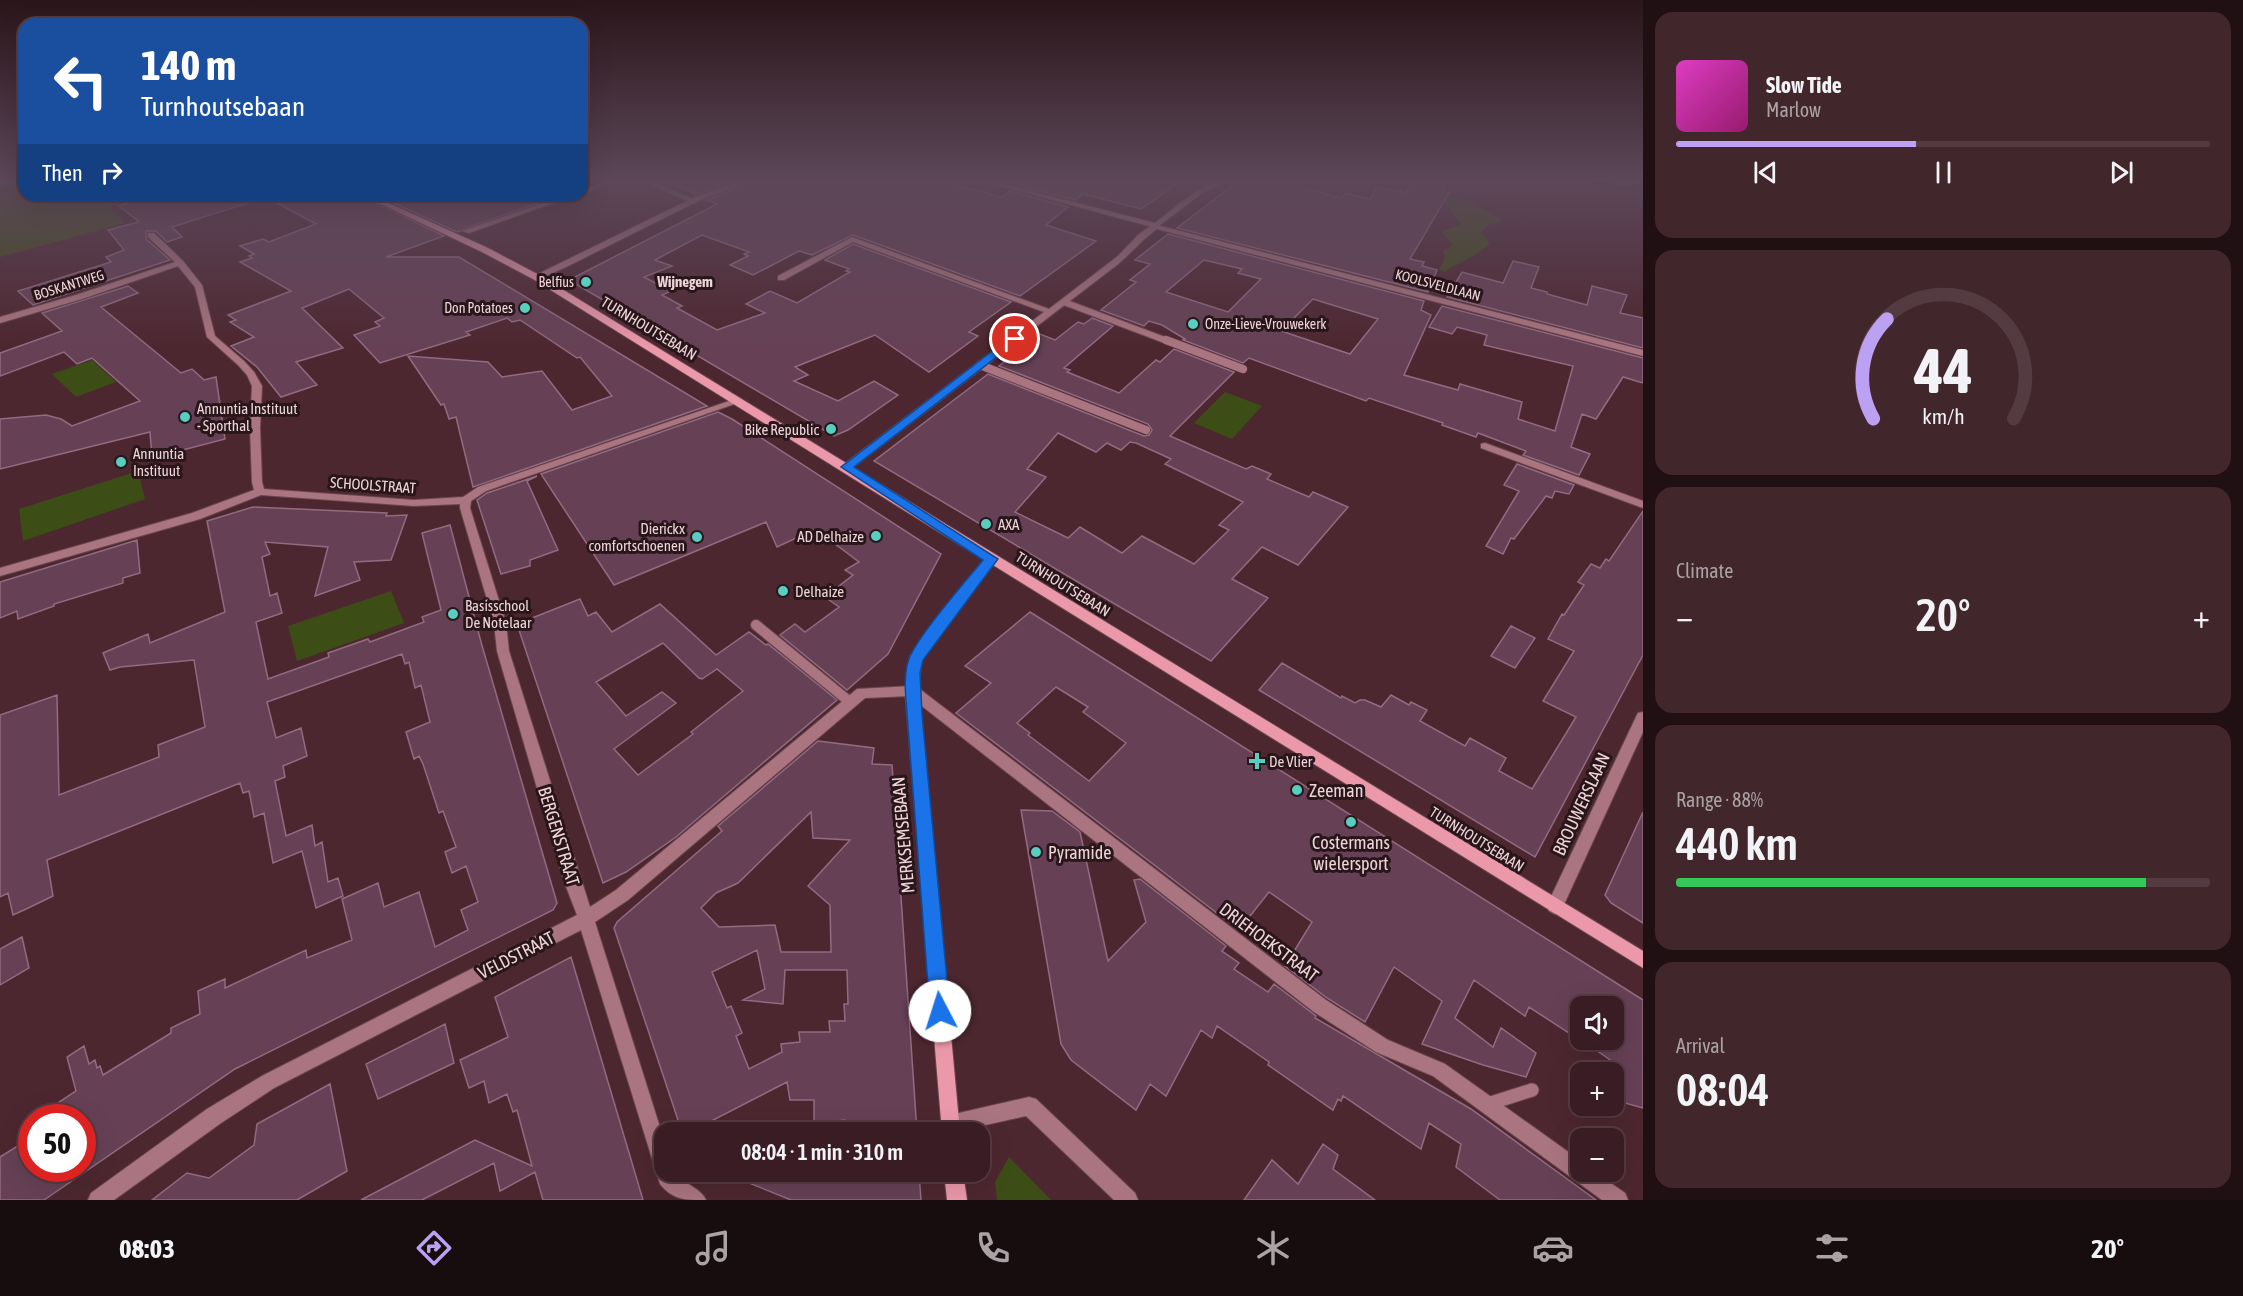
<!DOCTYPE html>
<html lang="en">
<head>
<meta charset="utf-8">
<style>
  :root { --surface:#3a1d24; --page:#41262c; --text:#f1f3f6; --muted:#aba2a6; --line:#543b41; --accent:#bca0f2 }
  body { margin:0; font-family:"Asap Condensed",sans-serif; background:var(--page); color:var(--text); height:100vh; display:flex; flex-direction:column; font-size:22px; white-space:nowrap }
  * { box-sizing:border-box; margin:0 }
  p { font-size:20px; color:var(--muted) }
  .icon { flex:none; width:33px; height:33px; fill:none; stroke:currentColor; stroke-width:2; stroke-linecap:round; stroke-linejoin:round }
  .map { position:relative; flex:1; overflow:hidden }
  .sheet { display:flex; flex-direction:column; gap:12px; padding:12px; background:#201014; width:600px }
  .sheet>* { flex:none }
  .banner { position:absolute; left:18px; top:18px; width:570px; height:183px; border-radius:18px; box-shadow:0 6px 24px #0002,0 0 0 2px var(--line); background:#1a4fa0; color:#fff; overflow:hidden }
  .buttons { position:absolute; left:1570px; top:996px; display:grid; gap:12px }
  .buttons a { display:grid; place-items:center; width:54px; height:54px; border-radius:12px; background:var(--surface); box-shadow:0 6px 24px #0002,0 0 0 2px var(--line); font-size:30px }
  .speed { position:absolute; left:18px; top:1104px; display:flex; gap:12px; font-size:30px; font-weight:700; text-align:center }
  .speed>* { display:grid; place-content:center; width:78px; height:78px; border-radius:50%; background:var(--surface); box-shadow:0 6px 24px #0002,0 0 0 2px var(--line); line-height:1 }
  .speed .limit { border:9px solid #d22; background:#fff; color:#111 }
  .pin { position:absolute; display:grid; place-items:center; width:51px; height:51px; color:#fff; margin:-26px; border:3px solid #fff; border-radius:50%; box-shadow:0 2px 6px #0007 }
  .me { position:absolute; width:66px; margin:-33px; rotate:355deg; stroke-linejoin:round; filter:drop-shadow(0 0 4px #0008) }
  .turn { display:flex; align-items:center; gap:21px; height:126px; padding:0 24px; font-size:27px }
  .turn .icon { width:78px; height:78px; stroke-width:2.5 }
  .turn b { display:block; font-size:42px; line-height:51px }
  .then { display:flex; align-items:center; height:57px; padding:0 24px; background:#0003; gap:12px; font-size:22px }
  .big { font-size:45px; font-weight:600; line-height:1.1 }
  .sheet .tile { flex:1; display:flex; flex-direction:column; justify-content:center; gap:9px; min-width:0; padding:0 21px; border-radius:18px; background:var(--page) }
  .sheet .dial { align-items:center; gap:0 }
  .dial svg { height:156px; overflow:visible; fill:none; stroke:var(--line); stroke-width:7; stroke-linecap:round; text-anchor:middle }
  .dial text { fill:var(--text); stroke:none }
  .song { display:flex; align-items:center; gap:18px }
  .cover { width:72px; height:72px; border-radius:9px; background:linear-gradient(135deg,hsl(310 70% 55%),hsl(320 70% 35%)) }
  .played { height:6px; border-radius:3px; background:linear-gradient(90deg,var(--accent) 45%,var(--line) 45%) }
  .keys { display:flex; justify-content:space-around; direction:ltr }
  .heat { display:flex; justify-content:space-between; align-items:center; font-size:33px; direction:ltr }
  .charge { height:9px; border-radius:4px; background:linear-gradient(90deg,#34c759 88%,var(--line) 0) }
  .trip { position:absolute; left:654px; top:1122px; width:336px; height:60px; border-radius:18px; background:var(--surface); box-shadow:0 6px 24px #0002,0 0 0 2px var(--line); font-weight:600; line-height:60px; text-align:center }
  .menu { display:flex; height:96px; justify-content:space-around; align-items:center; background:#170c0e; color:var(--muted) }
  .menu .icon { width:42px; height:42px }
  .menu .current { color:var(--accent) }
  .menu b { font-size:27px; color:var(--text) }
  main { display:flex; flex:1; min-height:0 }
  .map>svg:first-child { display:block }
</style>
</head>
<body>
<main>
<div class="map">
<svg width="1643" height="1200" viewBox="0 0 1643 1200">
  <rect width="100%" height="100%" fill="#4d2730"/>
  <path fill="#3c4d16" d="M24,180V195H142L109,207L125,223L0,257V184Z
    M1450,197C1461,196 1493,214 1503,220L1487,226L1481,232L1490,243C1477,258 1460,260 1445,272L1439,270L1445,257L1443,251L1453,245L1441,232L1461,224L1443,201Z
    M92,360L116,382L76,397L52,374Z
    M1225,392L1262,406L1232,439L1194,423Z
    M138,471L145,499L23,541L19,509Z
    M391,591L404,623L297,661L288,626Z
    M1009,1157L1051,1200H997L995,1182Z"/>
  <path fill="#2c1144" d="M1581,179H1597L1621,187L1643,183V191H1613Z"/>
  <path fill="#664156" stroke="#926b81" stroke-width="1.5" fill-rule="evenodd" d="M660,179H742L696,194Z
    M759,179H933L1002,197L1010,191L1068,207L1046,225L1096,241L1020,296L853,235L812,255L799,251L753,275L730,265L748,256L744,254L749,252L702,235L655,260L672,266L644,277L671,291L662,295L682,306L677,308L717,330L765,313L746,304L770,291L797,303L850,272L846,271L849,269L825,260L853,244L1011,302L969,332L978,336L929,372L875,335L795,367L808,375L794,381L838,401L874,381L898,395L848,430L834,436L569,280L717,204L707,200Z
    M1028,179H1184L1141,209L1083,194L1076,200L1018,186Z
    M1241,179H1274L1341,198L1346,193L1370,199L1378,187L1406,193L1411,185H1414L1416,181L1420,182L1422,179L1446,183L1442,191L1449,193L1410,259L1424,262L1422,266L1437,270L1428,292L1177,228Z
    M148,195H260L261,199L172,227L182,237L167,242L156,231H146V239L170,260L33,305L18,291L111,262L106,257L124,250L108,230L139,222L119,206Z
    M262,195H360L444,236L386,257H459L707,406L473,487L456,417L449,419L444,404L441,405L408,356L488,362L502,377L542,371L572,410L612,396L580,357L577,358L520,320L512,322L507,318L466,332L470,335L380,363L354,335L380,326L375,322L384,318L349,289L302,308L343,348L296,362L317,385L281,397L257,367L231,346L254,337L230,322L236,320L228,315L291,291L240,262L252,258L249,256L254,254L240,246L263,239L269,242L316,224Z
    M376,195H553L554,197L457,232Z
    M1168,234L1424,301L1421,310L1431,315L1404,375L1458,390L1460,384L1522,402L1518,419L1555,431L1573,366L1484,345L1487,335L1457,327L1452,334L1429,327L1442,306L1643,358V383L1623,377L1596,419L1582,414L1571,447L1590,454L1579,475L1523,455L1526,451L1478,433L1476,437L1442,425L1443,423L1369,398L1366,401L1249,358L1243,363L1183,340L1185,339L1162,325L1149,321L1144,326L1101,310L1136,282L1130,280L1150,264L1135,260ZM1204,260L1242,269L1238,273L1261,279L1228,312L1166,292ZM1313,299L1329,304L1378,319L1350,354L1281,331Z
    M1513,261L1539,267L1531,288L1547,292V294L1587,305L1592,286L1627,295L1620,313L1643,318V348L1447,297L1462,272L1503,283Z
    M128,286L138,293L101,307L181,373L192,369L204,380L216,377L225,439L152,458L150,432L0,469V419L46,415L61,419L72,426L140,401L92,358L77,364L64,352L0,376V353L62,331L42,313Z
    M1092,318L1113,326L1064,368L1070,370L1067,372L1119,393L1156,360L1160,362L1174,349L1234,372L1170,436L1246,469L1252,466L1271,474L1267,479L1309,497L1313,492L1348,507L1298,565L1262,547L1232,579L1268,598L1211,661L874,461L988,374L1144,436L1149,435L1152,430L1148,424L999,366L1040,334L1055,340L1078,322L1084,324ZM1058,433L1096,452L1107,443L1121,450L1130,442L1136,443L1171,459L1165,464L1243,502L1219,525L1229,530L1194,564L1142,536L1122,553L1080,527L1068,538L1015,512L1046,477L1027,469Z
    M718,412L732,419L941,554L888,654L847,690L780,635L795,624L805,632L839,607L825,597L853,575L845,570L859,562L815,529L777,547L766,522L614,585L541,474Z
    M1517,464L1574,485L1569,494L1555,491L1552,498L1546,496L1514,539L1511,538L1503,554L1486,546L1519,491L1504,485Z
    M537,476L527,481L558,550L530,560V566L501,574L477,500L487,493Z
    M253,507L387,513L386,516L407,515L391,560L354,562L360,580L315,596L328,547L265,542L270,554L262,557L270,596L277,593L282,613L256,622L268,679L329,657L328,653L368,639L370,642L424,622L422,617L441,610L422,533L450,525L481,642L557,903L553,910L235,1069L44,1200H0V1157L32,1137V1168H82V1118H35L76,1091L67,1057L84,1046L89,1064L95,1060L97,1068L100,1066L103,1075L171,1033V1028L200,1014L198,991L225,979V988L306,950L307,958L352,940L342,899L378,883L384,907L419,892L435,947L468,930L461,910L478,902L466,866L452,873L445,852L456,847L443,811L439,813L423,764L419,756L414,759L406,732L430,722L421,685L415,688L409,662L405,664L402,654L267,702L276,738L301,728L307,756L283,766L285,777L275,781L286,836L312,825L315,846L322,842L328,882L338,878L343,896L316,908L302,851L273,863L264,813L254,817L249,791L243,793L240,783L47,860L53,896L24,910L13,915L8,893L0,897V715L57,695L59,795L159,757L158,745L205,727L194,660L120,667L110,670L103,653L148,634L150,643L225,612L207,521Z
    M1643,511V655L1535,857L1259,690L1282,663L1341,698L1342,696L1355,703L1360,700H1365L1381,707L1391,695L1409,705L1411,702L1427,710L1420,721L1465,746L1470,738L1506,758L1499,771L1532,789L1576,717L1543,701L1574,651L1548,639L1562,614L1564,615L1584,585L1578,582L1591,564L1600,568L1606,559L1609,561Z
    M137,540L140,573L123,578V583L54,604V606L18,619L17,611L0,618V582Z
    M580,599L588,616L596,612L612,632L660,604L716,655L749,632L766,645L768,644L837,700L676,837L626,872L603,883L517,624ZM663,643L699,678L702,679L717,669L743,691L691,732L693,734L638,775L614,749L676,703L662,692L626,716L596,682Z
    M1030,612L1643,1000V1108L1614,1100V1072H1610L1613,1062L1582,1040H1614V1006H1581V1038L1579,1037L1578,1039L1529,1007L1525,1016L1474,980L1455,1018L1493,1047L1501,1028L1536,1053L1526,1077L1483,1065L1422,1044L1442,1001L1394,967L1365,1022L1327,998L1285,966L1312,922L1269,892L1239,930L956,713L991,683L965,666ZM1056,687L1088,707L1083,712L1126,743L1089,781L1028,735L1030,733L1017,723Z
    M1511,626L1535,638L1515,668L1491,656Z
    M818,741L874,748L872,764L892,765L917,1132H846L845,1120L814,1123V1100H790L787,1082L690,1132H682L614,928L617,922L722,831L718,826ZM811,812L813,838L850,840L808,886L830,905L831,952H781L775,925L719,927L701,908L716,893L738,883ZM757,950L765,989L743,1000L783,1004L785,970H847L848,1004H844L845,1021H829L830,1032H799L800,1042L781,1044L782,1052L749,1069L736,1036L742,1033L731,1006L727,1008L712,972Z
    M1021,810L1052,811L1080,832L1108,961L1146,922L1134,880L1140,879L1226,946L1222,951L1239,963L1234,969L1268,992L1274,984L1316,1016L1315,1018L1471,1109L1596,1200H1500L1456,1167L1461,1144L1429,1123L1421,1149L1343,1096L1341,1101L1338,1099L1333,1110L1268,1065L1269,1062L1217,1026L1212,1038L1201,1030L1166,1096L1150,1084L1136,1110L1071,1060L1061,1044Z
    M1643,812V923L1611,903L1605,895Z
    M22,937L29,968L0,985V949Z
    M571,957L643,1200H543L535,1172L500,1191L494,1163L422,1200H361L475,1140L532,1166L517,1110L513,1112L507,1094L489,1103L484,1081L469,1088L460,1060L508,1037L495,997Z
    M445,1024L454,1063L378,1099L366,1064Z
    M330,1084L347,1171L297,1200H152L187,1173L209,1178L254,1145L257,1124Z
    M1323,1144L1338,1155L1333,1169L1375,1200H1244L1272,1160L1298,1184Z
    M722,1172H919L921,1200H791Z"/>
  <g fill="none" stroke-linecap="round" stroke-linejoin="round">
    <g stroke="#6a464e" stroke-width="8">
      <path id="service-far3" d="M1064,302L1170,342"/>
    </g>
    <g stroke="#6a464e" stroke-width="9">
      <path id="service-far2" d="M1166,340L1243,369
        M980,365L1146,430"/>
    </g>
    <g stroke="#6a464e" stroke-width="12">
      <path id="service-far1" d="M756,625L850,702"/>
    </g>
    <g stroke="#6a464e" stroke-width="15">
      <path id="service" d="M1488,1104L1532,1090"/>
    </g>
    <g stroke="#6a464e" stroke-width="2">
      <path id="minor" d="M12,179H24V180L0,185V181Z
        M614,179H623L582,194V190Z
        M639,179H647L696,201L691,202Z
        M566,195H576L469,233L462,231Z
        M1153,224L1643,350V356L1157,229C1141,240 1129,256 1113,268C1025,335 938,402 851,469H843L842,467L843,465L1044,312L853,242L784,280H778V276L852,237L1049,309L1118,256L1138,235Z
        M148,233H154L183,261L202,285L215,336L244,361L254,372L262,386L260,428L262,482L264,489L414,500L463,497L478,487L735,399H741L743,401L486,491L471,501L470,508L506,623L509,651L590,907L616,890L857,689L912,686L917,687L1326,1000L1388,1040L1445,1064L1581,1161V1172H1595L1625,1193L1628,1200H1602L1433,1076L1376,1052L1314,1012L909,696L865,698L628,900L595,922L664,1140V1172H675C683,1184 701,1188 706,1200C685,1200 673,1200 660,1184L581,930L274,1088L221,1123L114,1200H88L91,1193L207,1109L262,1076L577,915L565,884L497,651L494,623L460,508V504L414,506L261,495L200,519L0,576V568L192,513L254,490L252,482L250,428L252,386L247,375L238,365L207,337L195,287L178,266L82,299L0,323V317L76,295L175,262L148,237Z
        M1485,443L1643,501V508L1481,448V444Z
        M1643,712V732L1561,911L1555,914L1549,911L1547,906L1549,901L1636,717L1638,713Z
        M1029,1097L1036,1099L1135,1193L1138,1200H1114L1026,1116L954,1132L943,1131L941,1124L943,1117L950,1115Z"/>
    </g>
    <g stroke="#6a464e" stroke-width="2">
      <path id="tertiary" d="M748,179H757L700,200L566,267L539,279L532,277L695,197Z
        M974,179H984L1155,223C1174,209 1206,178 1231,179L1201,194L1156,228Z"/>
    </g>
    <g stroke="#6a464e" stroke-width="2">
      <path id="secondary" d="M362,195H371L488,248L539,275L1643,951V968L993,565L921,660L919,691L960,1132H942L905,691L910,656L984,560L533,279L482,252Z
        M944,1172H963L967,1200H947Z"/>
    </g>
    <use href="#service-far3" stroke="#aa7580" stroke-width="6"/>
    <use href="#service-far2" stroke="#aa7580" stroke-width="8"/>
    <use href="#service-far1" stroke="#aa7580" stroke-width="10"/>
    <use href="#service" stroke="#aa7580" stroke-width="13"/>
    <use href="#minor" fill="#aa7580" fill-rule="evenodd"/>
    <use href="#tertiary" fill="#aa7580" fill-rule="evenodd"/>
    <use href="#secondary" fill="#ec98ab" fill-rule="evenodd"/>
  </g>
  <linearGradient id="sky" x2="0" y2="1"><stop stop-color="#2a151a"/><stop offset="0.52" stop-color="#5c4759"/><stop offset="1" stop-color="#5c4759" stop-opacity="0"/></linearGradient>
  <rect width="1643" height="347" fill="url(#sky)"/>
  <path fill="#1a73e8" stroke="#114b97" stroke-width="1.5" d="M1012,336L1020,339L854,467L998,559L923,660L920,673L922,714L950,1011L947,1017L940,1020L933,1017L930,1011L907,714C906,697 903,679 908,662C913,641 967,580 983,560L841,467Z"/>
  <g fill="#58cec0" stroke="#28161a" stroke-width="2">
    <circle cx="586" cy="282" r="6"/>
    <circle cx="525" cy="308" r="6"/>
    <circle cx="1193" cy="324" r="6"/>
    <circle cx="185" cy="417" r="6"/>
    <circle cx="831" cy="429" r="6"/>
    <circle cx="121" cy="462" r="6"/>
    <circle cx="986" cy="524" r="6"/>
    <circle cx="876" cy="536" r="6"/>
    <circle cx="697" cy="537" r="6"/>
    <circle cx="783" cy="591" r="6"/>
    <circle cx="453" cy="614" r="6"/>
    <path d="M1254 752h6v6h6v6h-6v6h-6v-6h-6v-6h6z"/>
    <circle cx="1297" cy="790" r="6"/>
    <circle cx="1351" cy="822" r="6"/>
    <circle cx="1036" cy="852" r="6"/>
  </g>
  <g text-anchor="middle" dominant-baseline="central" stroke-width="6" stroke-linejoin="round" paint-order="stroke">
    <g font-size="14" fill="#eed4d9" stroke="#28161a" text-anchor="end">
      <text x="574" y="282">Belfius</text>
      <text x="513" y="308">Don Potatoes</text>
      <text x="1205" y="324" text-anchor="start">Onze-Lieve-Vrouwekerk</text>
    </g>
    <g font-size="14" fill="#eed4d9" stroke="#28161a">
      <text transform="translate(69 285) rotate(-17)">BOSKANTWEG</text>
      <text transform="translate(1438 285) rotate(15)">KOOLSVELDLAAN</text>
    </g>
    <g font-size="15" font-weight="bold" fill="#eed4d9" stroke="#28161a">
      <text x="685" y="281">Wijnegem</text>
    </g>
    <g font-size="15" fill="#eed4d9" stroke="#28161a">
      <text transform="translate(649 328) rotate(31)">TURNHOUTSEBAAN</text>
      <text transform="translate(373 485) rotate(4)">SCHOOLSTRAAT</text>
      <text transform="translate(1063 584) rotate(32)">TURNHOUTSEBAAN</text>
      <text transform="translate(1477 839) rotate(32)">TURNHOUTSEBAAN</text>
    </g>
    <g font-size="15" fill="#eed4d9" stroke="#28161a" text-anchor="start">
      <text x="197" y="408">Annuntia Instituut<tspan x="197" dy="17">- Sporthal</tspan></text>
      <text x="819" y="429" text-anchor="end">Bike Republic</text>
      <text x="133" y="453">Annuntia<tspan x="133" dy="17">Instituut</tspan></text>
      <text x="998" y="524">AXA</text>
      <text x="685" y="528" text-anchor="end">Dierickx<tspan x="685" dy="17">comfortschoenen</tspan></text>
      <text x="864" y="536" text-anchor="end">AD Delhaize</text>
      <text x="795" y="591">Delhaize</text>
      <text x="465" y="605">Basisschool<tspan x="465" dy="17">De Notelaar</tspan></text>
      <text x="1269" y="761">De Vlier</text>
    </g>
    <g font-size="18" fill="#eed4d9" stroke="#28161a" text-anchor="start">
      <text x="1309" y="790">Zeeman</text>
      <text x="1351" y="842" text-anchor="middle">Costermans<tspan x="1351" dy="21">wielersport</tspan></text>
      <text x="1048" y="852">Pyramide</text>
    </g>
    <g font-size="18" fill="#eed4d9" stroke="#28161a">
      <text transform="translate(1581 804) rotate(-65)">BROUWERSLAAN</text>
      <text transform="translate(903 835) rotate(-95)">MERKSEMSEBAAN</text>
      <text transform="translate(559 836) rotate(73)">BERGENSTRAAT</text>
      <text transform="translate(1269 942) rotate(37)">DRIEHOEKSTRAAT</text>
      <text transform="translate(516 955) rotate(-27)">VELDSTRAAT</text>
    </g>
  </g>
</svg>
<div class="buttons">
<a><svg class="icon" aria-label="sound" viewBox="0 0 24 24"><path d="M4 9h4l5-4v14l-5-4H4zM17 9q2 3 0 6"/></svg></a>
<a>+</a>
<a>−</a>
</div>
<div class="speed"><div class="limit">50</div></div>
<div class="pin" style="left:1015px;top:339px;background:#d93025"><svg class="icon" aria-label="arrive" viewBox="0 0 24 24"><path d="M6 21V4h12l-3 4 3 4H6"/></svg></div>
<svg class="me" style="left:940px;top:1011px" viewBox="-20 -20 40 40"><circle r="19" fill="#fff"/><path d="M0-13L10 11 0 6-10 11z" fill="#1a73e8"/></svg>
<div class="trip">08:04 · 1 min · 310 m</div>
<div class="banner">
<div class="turn"><svg class="icon" aria-label="left" viewBox="0 0 24 24"><path d="M17 20v-9H6M10 6l-5 5 5 5"/></svg><div><b>140 m</b>Turnhoutsebaan</div></div>
<div class="then">Then<svg class="icon" aria-label="right" viewBox="0 0 24 24"><path d="M7 20v-9h11M14 6l5 5-5 5"/></svg></div>
</div>
</div>
<section class="sheet">
<div class="tile">
<div class="song"><i class="cover"></i><div><b>Slow Tide</b><p>Marlow</p></div></div>
<div class="played"></div>
<div class="keys"><svg class="icon" aria-label="previous" viewBox="0 0 24 24"><path d="M18 5L8 12l10 7zM5 5v14"/></svg><svg class="icon" aria-label="pause" viewBox="0 0 24 24"><path d="M8 5v14M16 5v14"/></svg><svg class="icon" aria-label="next" viewBox="0 0 24 24"><path d="M6 5l10 7-10 7zM19 5v14"/></svg></div>
</div>
<div class="tile dial"><svg viewBox="0 0 100 80">
<path d="M14 69A42 42 0 1 1 86 69"/>
<path d="M14 69A42 42 0 0 1 21 18" stroke="#bca0f2"/>
<text x="50" y="56" font-size="32" font-weight="700">44</text>
<text x="50" y="72" font-size="11">km/h</text>
</svg></div>
<div class="tile"><p>Climate</p>
<div class="heat"><a>−</a><b class="big">20°</b><a>+</a></div>
</div>
<div class="tile"><p>Range · 88%</p><b class="big">440 km</b><div class="charge"></div></div>
<div class="tile"><p>Arrival</p><b class="big">08:04</b></div>
</section>
</main>
<nav class="menu">
<b>08:03</b>
<svg class="icon current" aria-label="directions" viewBox="0 0 24 24"><path d="M12 3l9 9-9 9-9-9zM9 14v-3h6M13 9l2 2-2 2"/></svg>
<svg class="icon" aria-label="music" viewBox="0 0 24 24"><path d="M9 18V5l10-2v13"/><circle cx="6" cy="18" r="3"/><circle cx="16" cy="16" r="3"/></svg>
<svg class="icon" aria-label="phone" viewBox="0 0 24 24"><path d="M5 4h4l2 5-3 2q2 4 5 5l2-3 5 2v4C11 20 4 13 5 4z"/></svg>
<svg class="icon" aria-label="climate" viewBox="0 0 24 24"><path d="M12 3v18M4 7l16 10M4 17L20 7"/></svg>
<svg class="icon" aria-label="car" viewBox="0 0 24 24"><path d="M5 17H2v-5l4-1 3-4h7l3 4 3 1v5h-3M9 17h6M6 11h13"/><circle cx="7" cy="17" r="2"/><circle cx="17" cy="17" r="2"/></svg>
<svg class="icon" aria-label="filters" viewBox="0 0 24 24"><path d="M4 7h16M4 17h16"/><circle cx="9" cy="7" r="2"/><circle cx="15" cy="17" r="2"/></svg>
<b>20°</b>
</nav>
</body>
</html>
